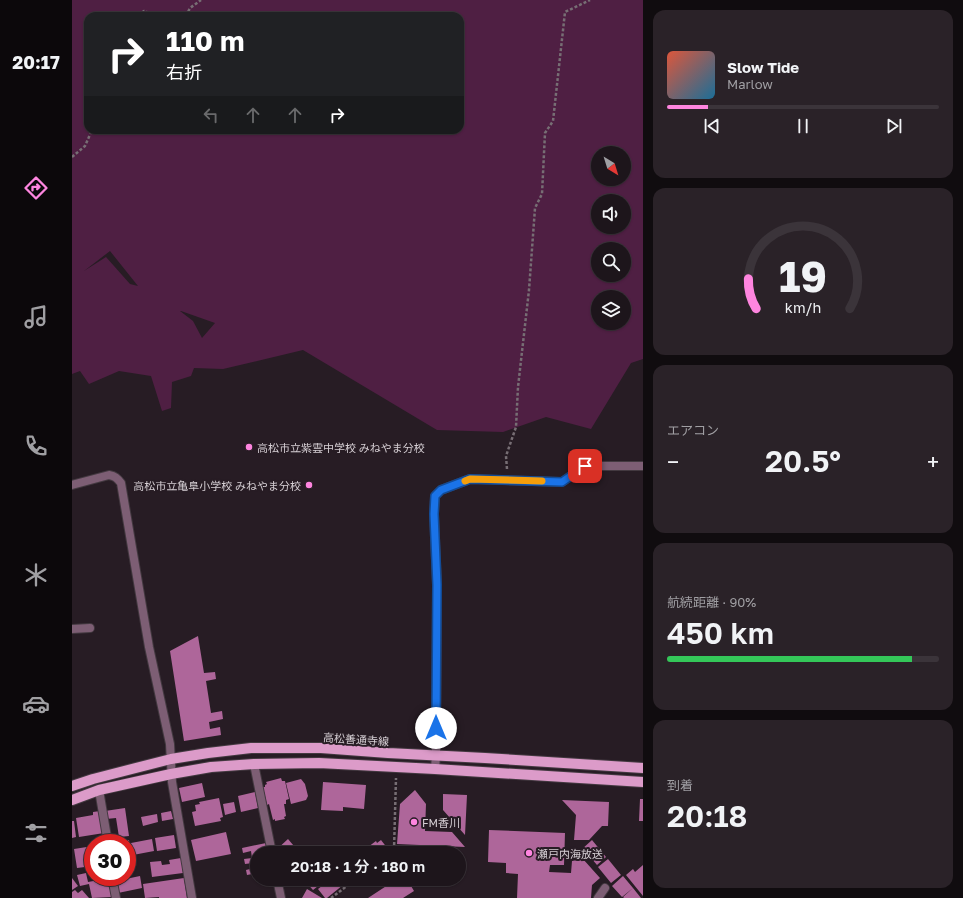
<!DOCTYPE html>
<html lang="ja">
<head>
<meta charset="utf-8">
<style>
  :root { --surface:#1d151b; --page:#2a2228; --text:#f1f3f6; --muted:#a09fa3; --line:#3b343a; --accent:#fe85df }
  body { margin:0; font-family:"Golos Text","Noto Sans JP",sans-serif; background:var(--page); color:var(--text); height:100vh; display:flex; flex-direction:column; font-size:15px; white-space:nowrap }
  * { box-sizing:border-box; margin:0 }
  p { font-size:13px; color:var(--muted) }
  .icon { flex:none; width:22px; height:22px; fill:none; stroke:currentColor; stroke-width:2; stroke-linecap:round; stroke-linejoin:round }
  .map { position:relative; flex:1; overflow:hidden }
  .sheet { display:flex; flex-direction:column; gap:10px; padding:10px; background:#100c0f; width:320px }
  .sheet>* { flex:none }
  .guide { position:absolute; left:12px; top:12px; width:380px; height:122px; border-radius:12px; box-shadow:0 1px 3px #0004,0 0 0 1px var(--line); background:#202124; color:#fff; overflow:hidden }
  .needle { width:26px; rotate:142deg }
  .tools { position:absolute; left:519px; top:146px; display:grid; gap:8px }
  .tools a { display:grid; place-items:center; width:40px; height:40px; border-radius:50%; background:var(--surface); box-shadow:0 1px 3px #0004,0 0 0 1px var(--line); font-size:20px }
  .speed { position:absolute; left:12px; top:834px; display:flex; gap:8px; font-size:20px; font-weight:700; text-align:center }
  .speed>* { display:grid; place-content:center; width:52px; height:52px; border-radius:50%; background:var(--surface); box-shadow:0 1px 3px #0004,0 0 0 1px var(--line); line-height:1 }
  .speed .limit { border:6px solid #d22; background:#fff; color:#111 }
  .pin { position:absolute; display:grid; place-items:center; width:34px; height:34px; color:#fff; margin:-17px; border-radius:8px; box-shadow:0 2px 6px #0006 }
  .me { position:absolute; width:44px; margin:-22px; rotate:0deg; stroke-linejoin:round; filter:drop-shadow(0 0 3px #0008) }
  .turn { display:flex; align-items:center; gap:14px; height:84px; padding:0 16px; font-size:18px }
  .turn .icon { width:52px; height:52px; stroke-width:2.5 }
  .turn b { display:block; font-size:28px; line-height:34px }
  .lanes { display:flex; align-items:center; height:38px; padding:0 16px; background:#0003; justify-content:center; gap:20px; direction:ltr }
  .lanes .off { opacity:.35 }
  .big { font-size:30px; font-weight:600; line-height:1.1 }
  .sheet .card { flex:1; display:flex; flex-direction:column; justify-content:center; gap:6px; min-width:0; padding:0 14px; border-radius:12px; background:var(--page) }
  .sheet .dial { align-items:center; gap:0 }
  .dial svg { height:104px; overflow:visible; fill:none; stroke:var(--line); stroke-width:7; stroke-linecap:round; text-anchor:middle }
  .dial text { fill:var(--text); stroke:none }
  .song { display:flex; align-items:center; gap:12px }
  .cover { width:48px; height:48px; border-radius:6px; background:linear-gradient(135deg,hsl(10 70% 55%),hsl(200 70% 35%)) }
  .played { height:4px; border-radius:2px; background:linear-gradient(90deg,var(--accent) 15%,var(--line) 15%) }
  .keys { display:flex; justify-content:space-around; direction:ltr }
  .heat { display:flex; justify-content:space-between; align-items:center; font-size:22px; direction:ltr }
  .charge { height:6px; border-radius:3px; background:linear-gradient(90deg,#34c759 90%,var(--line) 0) }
  .trip { position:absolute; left:178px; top:846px; width:216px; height:40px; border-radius:20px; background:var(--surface); box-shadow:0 1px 3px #0004,0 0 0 1px var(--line); font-weight:600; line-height:40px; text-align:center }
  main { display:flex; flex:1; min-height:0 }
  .tabs { display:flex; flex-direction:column; width:72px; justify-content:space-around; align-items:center; background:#0c080b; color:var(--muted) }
  .tabs .icon { width:28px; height:28px }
  .tabs .selected { color:var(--accent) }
  .tabs b { font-size:18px; color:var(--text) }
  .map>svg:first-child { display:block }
</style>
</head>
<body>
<main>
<nav class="tabs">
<b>20:17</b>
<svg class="icon selected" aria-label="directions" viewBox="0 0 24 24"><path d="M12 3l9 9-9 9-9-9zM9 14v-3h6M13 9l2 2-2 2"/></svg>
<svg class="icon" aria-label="music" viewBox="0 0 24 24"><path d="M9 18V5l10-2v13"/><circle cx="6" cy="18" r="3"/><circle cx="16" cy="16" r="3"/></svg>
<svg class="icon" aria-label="phone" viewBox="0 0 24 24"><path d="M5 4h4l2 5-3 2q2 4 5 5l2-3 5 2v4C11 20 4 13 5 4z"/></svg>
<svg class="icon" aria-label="climate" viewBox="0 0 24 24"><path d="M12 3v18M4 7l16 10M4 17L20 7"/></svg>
<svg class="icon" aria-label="car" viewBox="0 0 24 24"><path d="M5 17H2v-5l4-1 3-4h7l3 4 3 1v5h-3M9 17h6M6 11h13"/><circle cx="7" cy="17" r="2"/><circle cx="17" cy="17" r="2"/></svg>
<svg class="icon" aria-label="filters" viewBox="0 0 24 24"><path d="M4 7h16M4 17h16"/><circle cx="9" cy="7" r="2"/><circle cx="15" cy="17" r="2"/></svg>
</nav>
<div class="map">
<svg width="571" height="898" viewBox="0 0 571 898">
  <rect width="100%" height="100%" fill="#271c24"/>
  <path fill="#4f1f43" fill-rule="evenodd" d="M0,0H571V359L559,363L519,429L474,417L431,432L365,430L231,350L151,369L122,368L119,376L100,382L99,408L90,411L79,376L47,371L17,384L8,371L0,374ZM16,16H388V130H16ZM526,153H552V179H526ZM526,201H552V227H526ZM526,249H552V275H526ZM38,251L66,286L58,284L34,257L12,271ZM526,297H552V323H526ZM108,311H109L143,323L130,338L121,321Z"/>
  <path fill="#ae669a" d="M126,636L132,673L143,672L144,679L134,681L139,713L150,711L151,719L137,722L138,729L148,727L149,735L112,741L98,651Z
    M209,778L210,781H213L217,799L214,800V804H212L214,816L212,817L213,819L203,821V819L201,820L197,804L195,805L191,787H193V785L195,784L194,782Z
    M229,779L233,784L236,796L234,800L219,804L214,783Z
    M251,782L294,785L292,809L271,807V811L249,810Z
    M130,783L133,797L110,802L107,788Z
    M343,790L354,804L353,831L380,832L393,847L325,844L328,804Z
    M183,792L186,808L169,812L166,796Z
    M371,794L395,795L393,835L371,810Z
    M147,798L151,817L148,818L149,821L123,826L120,812L124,811L123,805L128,804L127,802Z
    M568,799H571V821H567Z
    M490,800L537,802L536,826H530L517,840H502L504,815Z
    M162,802L164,812L153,815L151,804Z
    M53,808L57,836L47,837L44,818L34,819L33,811Z
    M28,811L32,833L7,837L4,818L21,815V812Z
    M99,811L101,819L90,821L89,813Z
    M85,814L86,822L71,826L69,817Z
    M0,821H2L4,837L0,838Z
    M417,830L493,833L492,865H478L477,872L499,873L500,861L511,859L528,878L520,885L519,898H445L446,874L434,873V863L416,862Z
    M154,832L159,854L124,861L119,840Z
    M102,835L104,848L85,851L83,838Z
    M80,839L82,851L61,855L59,843Z
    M216,839L227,852L226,853H205L203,851Z
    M57,840L59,856L55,857V843H44V842Z
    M309,840L316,849L310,853H288L304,841L305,843Z
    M520,840L534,857L525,865L519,858L517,859L509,850Z
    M194,843L196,853H185V873L175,875L174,870L182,868L181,863L173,864L172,859L180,858L179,851L171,853L170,848Z
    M21,846V866L5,868L2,849Z
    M109,858L111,873L80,877L78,862L89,861L90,865L98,864L97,860Z
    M536,859L549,875L539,883L526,867Z
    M571,865V896L554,875L561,869L563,872Z
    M14,873L16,882L32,879L33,884L37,883L40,897L20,898L17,884L8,886L5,875Z
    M68,876L70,888L46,893L44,881Z
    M551,876L561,888L550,897L540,886Z
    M0,878L6,886L0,890Z
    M112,878L115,898H87V897L73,898L71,884Z
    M223,879H232L227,883Z
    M234,879H255L241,890L232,880Z
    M259,879H269L272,882L270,884L271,885L255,898H253L246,889Z
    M325,879H335L342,891L331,898H296Z
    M561,888L569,898H552L551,897Z
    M235,889L250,898H230Z
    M3,890L6,893L10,890L17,898H0V892Z"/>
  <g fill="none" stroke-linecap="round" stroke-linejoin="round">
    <g stroke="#433940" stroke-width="10">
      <path id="lane" d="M182,764L200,853
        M27,790L36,843
        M40,877L44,898
        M205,879L209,898
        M526,898L533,888"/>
    </g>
    <g stroke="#433940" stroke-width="10">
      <path id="street" d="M0,485L37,475C43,476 45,478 49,483L77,647L98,744L100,782L120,898
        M0,629L18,628
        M363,769L364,755L365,585L362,514L363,496L369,490L398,479L490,482L513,466H571"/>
    </g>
    <g stroke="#433940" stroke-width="12">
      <path id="primary" d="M0,786L21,779L99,759L136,753L179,748H249L316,753L413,758L571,768
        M0,800L27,790L99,774L139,767L182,764L247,763L363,769L571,782"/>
    </g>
    <path stroke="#776e74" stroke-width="2.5" stroke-dasharray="3 2" stroke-linecap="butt" d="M66,16L72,11L85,16
      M114,16L118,8L129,0
      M0,157L13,146L20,130
      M435,469L434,456L444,427L446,387L457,290L463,208L470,194L473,133L481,121L493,12L518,0
      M318,853L322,850L324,778
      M259,898L284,879"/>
    <use href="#lane" stroke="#7d5e74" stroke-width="8"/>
    <use href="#street" stroke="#7d5e74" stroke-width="8"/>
    <use href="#primary" stroke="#dc9bc9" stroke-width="10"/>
  </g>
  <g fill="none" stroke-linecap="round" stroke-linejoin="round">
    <g stroke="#114b97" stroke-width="10">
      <path id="route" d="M364,728L365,585L362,514L363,496L369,490L398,479L490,482L513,466"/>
    </g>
    <use href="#route" stroke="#1a73e8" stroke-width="7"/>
    <path stroke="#f59e0b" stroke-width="7" d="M393,481L398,479L470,481"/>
  </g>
  <g fill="#fe85df" stroke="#271c24" stroke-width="1.5">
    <circle cx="177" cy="447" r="4"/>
    <circle cx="237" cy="485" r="4"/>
    <circle cx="342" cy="822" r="4"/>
    <circle cx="457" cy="853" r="4"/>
  </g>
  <g text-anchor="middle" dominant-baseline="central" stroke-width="4" stroke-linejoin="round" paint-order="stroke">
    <g font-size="11" fill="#d6cfd4" stroke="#271c24" text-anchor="start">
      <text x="185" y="447">高松市立紫雲中学校 みねやま分校</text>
      <text x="229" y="485" text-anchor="end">高松市立亀阜小学校 みねやま分校</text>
      <text x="350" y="822">FM香川</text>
      <text x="465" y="853">瀬戸内海放送</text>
    </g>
    <g font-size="11" fill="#d6cfd4" stroke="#271c24">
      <text transform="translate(284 739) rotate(4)">高松善通寺線</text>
    </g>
  </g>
</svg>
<div class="tools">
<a><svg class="needle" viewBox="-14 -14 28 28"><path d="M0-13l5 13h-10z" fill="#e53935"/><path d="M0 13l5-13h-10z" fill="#a09fa3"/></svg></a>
<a><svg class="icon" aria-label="sound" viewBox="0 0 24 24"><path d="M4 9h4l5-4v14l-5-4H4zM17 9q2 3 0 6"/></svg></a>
<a><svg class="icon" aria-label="search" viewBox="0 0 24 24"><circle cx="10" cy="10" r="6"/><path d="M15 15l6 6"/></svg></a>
<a><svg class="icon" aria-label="layers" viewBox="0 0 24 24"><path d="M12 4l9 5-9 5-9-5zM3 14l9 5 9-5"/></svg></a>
</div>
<div class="speed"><div class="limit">30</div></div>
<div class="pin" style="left:513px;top:466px;background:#d93025"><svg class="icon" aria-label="arrive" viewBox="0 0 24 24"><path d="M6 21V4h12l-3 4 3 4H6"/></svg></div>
<svg class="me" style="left:364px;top:728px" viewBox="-20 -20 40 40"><circle r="19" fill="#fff"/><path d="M0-13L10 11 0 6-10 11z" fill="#1a73e8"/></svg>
<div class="trip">20:18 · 1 分 · 180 m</div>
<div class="guide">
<div class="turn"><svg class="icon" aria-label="right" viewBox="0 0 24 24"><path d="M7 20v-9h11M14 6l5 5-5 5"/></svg><div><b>110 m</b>右折</div></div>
<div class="lanes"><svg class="icon off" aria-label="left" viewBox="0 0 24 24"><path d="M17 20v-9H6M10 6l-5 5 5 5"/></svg><svg class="icon off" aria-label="ahead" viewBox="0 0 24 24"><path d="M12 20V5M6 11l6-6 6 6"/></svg><svg class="icon off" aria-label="ahead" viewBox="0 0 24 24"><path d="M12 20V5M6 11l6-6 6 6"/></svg><svg class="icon" aria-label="right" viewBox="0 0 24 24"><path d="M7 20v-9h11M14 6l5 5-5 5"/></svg></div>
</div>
</div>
<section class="sheet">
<div class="card">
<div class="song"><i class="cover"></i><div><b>Slow Tide</b><p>Marlow</p></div></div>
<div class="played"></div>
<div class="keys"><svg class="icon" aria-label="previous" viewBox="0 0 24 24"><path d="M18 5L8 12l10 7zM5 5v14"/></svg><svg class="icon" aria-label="pause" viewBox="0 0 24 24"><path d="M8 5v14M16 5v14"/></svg><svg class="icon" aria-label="next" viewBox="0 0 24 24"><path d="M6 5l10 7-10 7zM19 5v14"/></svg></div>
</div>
<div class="card dial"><svg viewBox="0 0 100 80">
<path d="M14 69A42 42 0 1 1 86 69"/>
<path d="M14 69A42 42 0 0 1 8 46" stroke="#fe85df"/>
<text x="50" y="56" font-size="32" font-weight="700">19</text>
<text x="50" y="72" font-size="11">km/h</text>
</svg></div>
<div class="card"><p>エアコン</p>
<div class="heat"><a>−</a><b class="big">20.5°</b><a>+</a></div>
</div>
<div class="card"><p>航続距離 · 90%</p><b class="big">450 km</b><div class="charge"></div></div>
<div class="card"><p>到着</p><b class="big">20:18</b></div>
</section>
</main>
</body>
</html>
